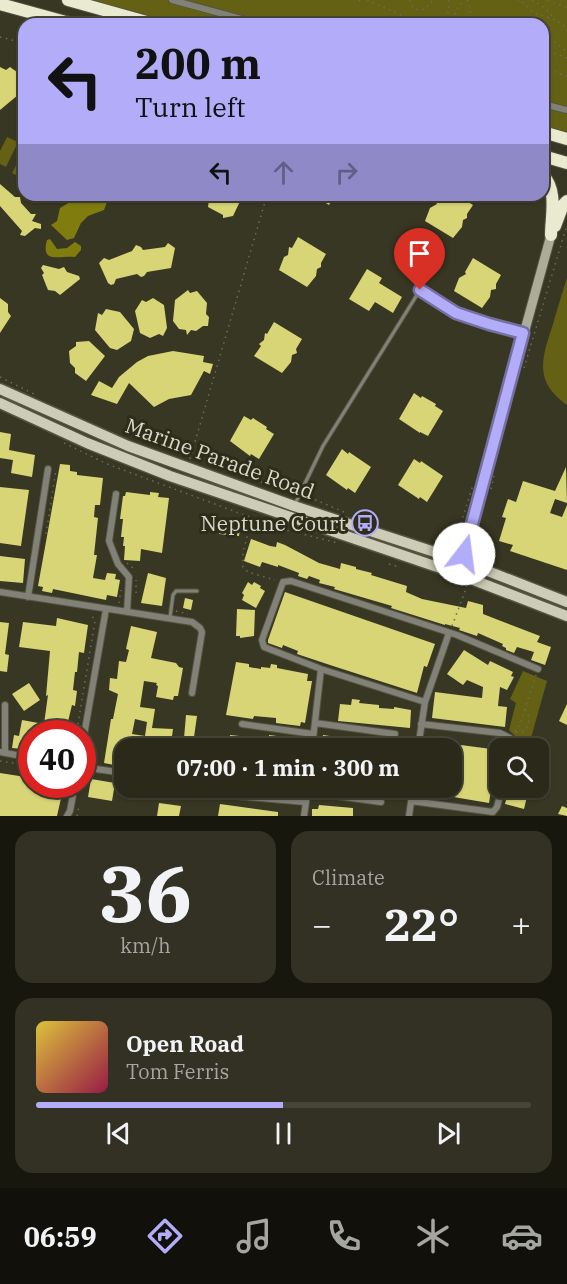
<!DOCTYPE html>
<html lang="en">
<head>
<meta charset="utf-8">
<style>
  :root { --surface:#2a291a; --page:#323123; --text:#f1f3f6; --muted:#a5a6a2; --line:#464539; --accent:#b3adf9 }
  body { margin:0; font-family:"IBM Plex Serif",serif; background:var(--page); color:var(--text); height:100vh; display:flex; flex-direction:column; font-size:22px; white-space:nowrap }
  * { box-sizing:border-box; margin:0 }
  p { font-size:20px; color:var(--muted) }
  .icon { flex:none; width:33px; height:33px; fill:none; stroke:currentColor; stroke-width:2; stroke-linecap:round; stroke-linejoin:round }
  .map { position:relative; height:816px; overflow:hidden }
  .panel { display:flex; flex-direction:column; gap:15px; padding:15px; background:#17170e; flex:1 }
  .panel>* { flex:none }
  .hud { position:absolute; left:18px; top:18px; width:531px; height:183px; border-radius:18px; box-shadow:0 2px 4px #0004,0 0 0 2px var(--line); background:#b3adf9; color:#111; overflow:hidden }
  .tools { position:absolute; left:489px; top:738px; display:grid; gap:12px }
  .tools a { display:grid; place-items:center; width:60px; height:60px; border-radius:12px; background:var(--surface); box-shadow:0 2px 4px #0004,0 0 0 2px var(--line); font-size:30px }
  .speed { position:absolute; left:18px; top:720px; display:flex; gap:12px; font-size:30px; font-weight:700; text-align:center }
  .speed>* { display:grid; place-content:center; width:78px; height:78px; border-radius:50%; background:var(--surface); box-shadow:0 2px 4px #0004,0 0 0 2px var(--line); line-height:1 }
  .speed .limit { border:9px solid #d22; background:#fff; color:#111 }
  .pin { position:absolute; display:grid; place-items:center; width:51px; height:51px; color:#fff; margin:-62px -26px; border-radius:50% 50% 50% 0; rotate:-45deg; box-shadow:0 0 6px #0007 }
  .pin .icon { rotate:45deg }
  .me { position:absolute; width:66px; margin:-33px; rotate:15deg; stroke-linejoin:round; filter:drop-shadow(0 0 4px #0008) }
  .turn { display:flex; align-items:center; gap:21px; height:126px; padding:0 18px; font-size:27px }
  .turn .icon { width:78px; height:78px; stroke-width:2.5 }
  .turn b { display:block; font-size:42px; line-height:51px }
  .lanes { display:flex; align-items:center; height:57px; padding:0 18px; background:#0003; justify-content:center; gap:30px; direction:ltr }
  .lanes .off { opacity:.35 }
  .big { font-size:45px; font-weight:700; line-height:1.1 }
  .panel .tile { flex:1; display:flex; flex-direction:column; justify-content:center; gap:9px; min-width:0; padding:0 21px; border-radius:18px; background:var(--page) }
  .panel .dial { align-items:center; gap:0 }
  .dial b { font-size:78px; line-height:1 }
  .song { display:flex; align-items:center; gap:18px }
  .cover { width:72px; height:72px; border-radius:9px; background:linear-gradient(135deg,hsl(50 70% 55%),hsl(340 70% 35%)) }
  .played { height:6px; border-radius:3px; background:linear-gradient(90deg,var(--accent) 50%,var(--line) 50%) }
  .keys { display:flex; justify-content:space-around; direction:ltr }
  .heat { display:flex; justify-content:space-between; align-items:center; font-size:33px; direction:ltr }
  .panel .tiles { flex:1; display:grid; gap:15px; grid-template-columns:1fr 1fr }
  .tile:last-child { grid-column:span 2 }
  .trip { position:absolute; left:114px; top:738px; width:348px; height:60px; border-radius:18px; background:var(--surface); box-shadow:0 2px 4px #0004,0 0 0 2px var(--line); font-weight:700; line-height:60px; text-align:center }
  .menu { display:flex; height:96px; justify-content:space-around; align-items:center; background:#11100a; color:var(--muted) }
  .menu .icon { width:42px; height:42px }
  .menu .current { color:var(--accent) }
  .menu b { font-size:27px; color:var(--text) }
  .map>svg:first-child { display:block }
</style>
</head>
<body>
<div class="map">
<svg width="567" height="816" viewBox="0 0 567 816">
  <rect width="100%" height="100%" fill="#383723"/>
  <path fill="#646115" d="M69,0H567V139L543,132V24H154Z
    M7,137L18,142L6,167L0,164V151Z
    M24,150V179L12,173Z
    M567,278V405C533,381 542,358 553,324C557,309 562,294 567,278Z
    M523,671L547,681L529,745L521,742L509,730L516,703L510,699Z"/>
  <path fill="#807c0e" d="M78,195H102L107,202L104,210L88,216L81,223L74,238L67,240L51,225L57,221L60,208L75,199Z
    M50,239L57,249L67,248L75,242L81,246V250L75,257C61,255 40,265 47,240Z"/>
  <path fill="#d7d575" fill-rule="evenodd" d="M0,67L6,70L10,67L24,77V90L0,110Z
    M0,184L15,197H20L21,203L31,214H36L32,221L41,224V229L35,228L25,236L20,235L22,231L0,206Z
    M212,195H243L233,216L223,218V215L208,207L209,200L204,198Z
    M313,195H335L329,205Z
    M440,195H457L473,205L467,214V218L463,220L462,227L453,238L425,221L430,208L437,204L435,200Z
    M298,237L326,254L321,263V267L317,269L316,276L307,287L279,270L284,257L288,255L289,247L292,248Z
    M168,243L175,248L171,268L147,272L144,276L141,277L137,274L116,279L114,284L111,285L108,283L99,263L104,258L109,260L132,251L136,245L141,247L143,250L165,247Z
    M473,258L501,275L496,284V289L491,290L490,297L482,308L454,291L459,278L466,274L465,272Z
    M43,265L59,269L64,267L67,272L79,276L80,279L60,295L55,291L48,290L42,275L44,273L41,268Z
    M367,269L382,278L379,283L402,297L393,313L375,302L369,311L349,299Z
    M188,290L190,293L197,291L207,303L206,314L209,317L208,326H203L196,331L191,330L187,335L186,330L179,329L173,321L175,300Z
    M0,298L8,304V312L11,316L0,333Z
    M153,298L164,305L167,328L163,336L159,334L150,338L140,333L135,311L142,300L146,302Z
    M106,309L120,312L134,329L131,341L117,350L110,348L95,330L98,313L102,315Z
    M274,322L302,339L296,349L297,353L292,355L291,362L282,373L254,356L261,346L259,344L264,340L265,333L267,334Z
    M89,341L105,356L86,381L75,373V368L70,363L69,351L76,346V342Z
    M173,351L204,356L203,362L213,364L210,374L204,371L191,395L169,399L154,407L129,383L117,404L91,395L99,381L112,388L119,377L137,362L148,356Z
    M414,393L421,398L422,396L436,404L435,406L443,411L428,436L420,432V433L399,419Z
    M244,416L251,420L253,418L267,427L266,429L274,434L259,459L251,454L250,456L230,441Z
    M0,432L11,434L9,450L35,455L32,477L11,473L13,460L0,458Z
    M342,449L348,454L349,452L371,467L355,493L348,488L347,490L326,475Z
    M414,459L420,463L421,461L443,476L427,502L420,497L419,499L398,485Z
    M60,464L70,465V471L77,472V475L103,478L100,505H95L94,517L98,518L94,555H97L93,578L105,580L107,573L116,574L115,579L120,580L117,597L107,595L106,600L53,589L52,593L42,591L43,587L38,586Z
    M566,467L567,503L555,499L550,513L562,517L567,505V570L510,551L513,545L499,541L506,518L502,517L508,499L516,502L523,481L555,491Z
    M0,487L29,490L21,546L0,543Z
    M126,492L150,495V492L159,493L158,497L169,498L162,553L141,549L140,561L124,560L125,546H123L124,537H121L123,519H120L123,496H125Z
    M219,525L240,527L239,536L219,534Z
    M251,539L270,546L276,547L277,542L285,545L319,563L340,569L341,563L356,567V569L372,573L371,575L407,586L406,592L422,599L466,608L468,601L483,605V614L540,636L537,642L551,647L545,665L531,660L534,652L517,647L514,653L506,650V648L502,646L503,644L478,633L477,636L459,630L460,628L445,624V625L391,608L392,606L334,589L335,587L319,583L320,580L309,576L307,579L298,576L299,573L278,565V567L262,562L260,567L244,561Z
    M0,556L25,559L23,583L0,581Z
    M148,573L166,578L162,606L141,603Z
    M248,582L252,585L254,582L261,586L260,588L265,591L256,608L242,600L244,595L242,593Z
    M285,592L435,644L427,667L424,666L417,693L333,666L297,654L298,651L283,645L282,648L268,643V640Z
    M185,598L193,600L191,610L183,608Z
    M237,609L255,610L254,636L240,638V636H236Z
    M57,618L88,625L84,653L79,652L77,672H75L73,690L77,691L75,706L72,705L65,734H32V750L12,748L14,735L19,736L22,720L44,724L48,695L46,696L50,651L19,647L23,622L56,626Z
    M0,622L9,623L5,654L9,655L7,672L0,671Z
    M131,626L157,632L151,658L176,663L179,667L183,668L178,696H174L173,700L156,697L158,686L156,685L157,683L144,681L140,707L155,709L152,728L173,729L172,736L184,738L186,715L197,716L194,737L203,739L229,743L230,735L269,739V735L293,738V742L307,744V748H161L134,744V748H124V767L104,763L111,719H113L118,694L109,690L110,678L117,679L119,661L126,662L129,650L126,649ZM135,719L147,722L145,736L132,734Z
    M464,650L488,665L490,661L513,672L511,676L514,677L507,690L500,687L498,706L507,707L505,727L432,718L435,692L482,698L483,687L467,680L463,685L447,674Z
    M236,662L249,664V667L261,669V667L270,668L271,664L277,665V668L308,674L307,681H312L305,723L301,722L300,726L276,723V718L254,716L253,719L226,715Z
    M29,683L40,700L24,711L12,694Z
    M352,699L360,700L359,703L379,705V708L394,709V707L411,710L410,728L338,721L340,704L351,705Z
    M567,704V725L559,721Z
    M323,735L350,739L349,748H321Z
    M430,741L499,750L497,772L494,771L489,803L418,791V788H452V748H429Z
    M0,773L32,778V784L64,785L57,816H0Z
    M91,779L115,783L112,801L88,797Z
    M250,788H288V795L250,792Z
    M509,788H529L524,809L505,804Z
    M159,803L181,806L179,816H157Z
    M220,804L278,812V816H218Z
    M319,805L353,808V816H312V809H318Z
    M562,806L567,808V816L558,814Z"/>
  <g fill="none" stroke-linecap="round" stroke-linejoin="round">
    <g stroke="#555441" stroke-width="5">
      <path id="lane" d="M295,504L323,446L420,290L456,313L476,321L522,332
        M170,617L173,595L176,591H197"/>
    </g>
    <g stroke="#555441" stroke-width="8">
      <path id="street" d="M172,0L260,24
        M543,104L567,110
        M116,494L109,541L118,564L129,577L127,612
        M0,592L192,622L200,628L202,632L192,693
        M28,597L48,469
        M425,702L321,669L264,647L262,640L283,582L291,581L457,635L538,669
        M315,723L395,734
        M242,724L313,734
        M421,724L500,733L510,738L512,748
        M82,747L106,609
        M312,748L321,669
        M418,748L425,702L449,633
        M0,752L32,758
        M5,753V705
        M82,767L124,773
        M307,792L381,802
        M235,796L306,802
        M411,801L493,812L497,807L502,788
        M67,816L70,811L75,784
        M304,816L308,788
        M409,816L413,788"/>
    </g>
    <g stroke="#555441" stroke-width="11">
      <path id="secondary" d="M458,574L551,235"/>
    </g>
    <g stroke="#555441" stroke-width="13">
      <path id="primary" d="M0,389L128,446L294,506L462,561L567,602
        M0,403L87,443L170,476L458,574L567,616
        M470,531L473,550L482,569
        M436,553L459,544L470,531"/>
    </g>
    <g stroke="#555441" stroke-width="14">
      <path id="highway" d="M68,0L154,24
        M0,4L73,24
        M543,132L567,139
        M543,156L567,163
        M543,175C558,191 551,216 551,235
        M555,226L563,205L567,201"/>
    </g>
    <path stroke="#6d6c5b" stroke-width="1.5" stroke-dasharray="1.5 4.5" stroke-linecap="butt" d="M359,0L361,4
      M367,0L422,24
      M410,0L413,8L419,10L425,9L433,0
      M449,0L448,13L451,18L453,17L460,4L464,0
      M467,0L469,3L472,24
      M517,0H520L534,13L556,20L567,28
      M532,0L545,8L555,19
      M548,0L567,8
      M0,37L24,43
      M543,38L554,41L567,52
      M543,49L567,58
      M543,68L567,76
      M524,368L567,225
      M0,377L36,395
      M64,443L107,464L282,529L338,543
      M190,459L267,195
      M238,475L293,492
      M491,489L494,476
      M304,495L344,512
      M252,519L243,552V567L248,572L275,580
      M459,529L473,485
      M46,534L56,470
      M127,563L134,569L135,572
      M389,564L396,566L398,562
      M136,593V580
      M119,603L121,590
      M176,611L188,614
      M452,626L467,586
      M77,730L95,621L91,614
      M515,732L520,724L536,675
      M516,732H522C529,726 532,717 525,710
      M304,748L305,740
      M0,761L32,766
      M82,783L84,774
      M77,816L79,806"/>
    <use href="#lane" stroke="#818177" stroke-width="3"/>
    <use href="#street" stroke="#818177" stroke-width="6"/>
    <use href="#secondary" stroke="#acac9b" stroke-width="9"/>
    <use href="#primary" stroke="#ccccb7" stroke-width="10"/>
    <use href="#highway" stroke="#eaead1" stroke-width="12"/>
  </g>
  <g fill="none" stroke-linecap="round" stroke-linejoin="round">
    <g stroke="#7470a2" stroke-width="15">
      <path id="route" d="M420,290L456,313L489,324L523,333L464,554"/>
    </g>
    <use href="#route" stroke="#b3adf9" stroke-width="10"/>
  </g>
  <defs>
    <g id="bus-ring" transform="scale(1.35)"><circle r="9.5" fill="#2e2d19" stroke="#b3adf9" stroke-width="1.5"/><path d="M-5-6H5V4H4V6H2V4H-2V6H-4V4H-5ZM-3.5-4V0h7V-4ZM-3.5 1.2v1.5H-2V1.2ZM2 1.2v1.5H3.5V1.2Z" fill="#b3adf9"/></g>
  </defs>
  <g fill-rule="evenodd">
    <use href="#bus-ring" x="365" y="523"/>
  </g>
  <g text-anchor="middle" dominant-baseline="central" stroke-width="6" stroke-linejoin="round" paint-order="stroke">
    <g font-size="21" fill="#d8d8cc" stroke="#2e2d19">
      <text transform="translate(220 458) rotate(20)">Marine Parade Road</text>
    </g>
    <g font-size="21" fill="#d8d8cc" stroke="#2e2d19" text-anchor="end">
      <text x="346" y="523">Neptune Court</text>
    </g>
  </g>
</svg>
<div class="tools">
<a><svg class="icon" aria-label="search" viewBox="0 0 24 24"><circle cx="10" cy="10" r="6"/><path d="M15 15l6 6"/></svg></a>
</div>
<div class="speed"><div class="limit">40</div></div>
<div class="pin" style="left:420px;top:290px;background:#d93025"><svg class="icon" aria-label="arrive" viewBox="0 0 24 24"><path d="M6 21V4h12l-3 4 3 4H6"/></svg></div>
<svg class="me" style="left:464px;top:554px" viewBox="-20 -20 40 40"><circle r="19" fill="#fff"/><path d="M0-13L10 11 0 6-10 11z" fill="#b3adf9"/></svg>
<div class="trip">07:00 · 1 min · 300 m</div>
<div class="hud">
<div class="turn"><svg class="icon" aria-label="left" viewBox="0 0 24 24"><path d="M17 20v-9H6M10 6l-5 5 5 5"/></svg><div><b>200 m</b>Turn left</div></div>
<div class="lanes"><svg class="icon" aria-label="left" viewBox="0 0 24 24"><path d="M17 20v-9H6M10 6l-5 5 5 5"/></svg><svg class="icon off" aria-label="ahead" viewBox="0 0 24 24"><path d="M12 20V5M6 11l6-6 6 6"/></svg><svg class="icon off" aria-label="right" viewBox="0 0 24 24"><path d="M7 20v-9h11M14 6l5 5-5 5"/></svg></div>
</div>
</div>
<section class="panel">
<div class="tiles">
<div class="tile dial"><b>36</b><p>km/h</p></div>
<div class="tile"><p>Climate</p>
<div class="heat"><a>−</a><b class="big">22°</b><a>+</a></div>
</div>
<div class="tile">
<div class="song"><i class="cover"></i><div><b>Open Road</b><p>Tom Ferris</p></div></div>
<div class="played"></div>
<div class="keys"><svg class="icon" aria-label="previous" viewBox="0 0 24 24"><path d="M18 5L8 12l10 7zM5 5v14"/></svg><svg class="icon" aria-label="pause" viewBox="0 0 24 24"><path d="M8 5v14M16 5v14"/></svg><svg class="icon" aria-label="next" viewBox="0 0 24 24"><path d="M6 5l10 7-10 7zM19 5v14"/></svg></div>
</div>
</div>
</section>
<nav class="menu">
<b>06:59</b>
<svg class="icon current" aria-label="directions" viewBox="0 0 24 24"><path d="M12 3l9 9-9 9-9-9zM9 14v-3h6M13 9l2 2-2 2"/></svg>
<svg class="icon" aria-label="music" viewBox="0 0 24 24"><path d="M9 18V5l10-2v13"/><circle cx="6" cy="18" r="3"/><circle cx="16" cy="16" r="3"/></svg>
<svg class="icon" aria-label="phone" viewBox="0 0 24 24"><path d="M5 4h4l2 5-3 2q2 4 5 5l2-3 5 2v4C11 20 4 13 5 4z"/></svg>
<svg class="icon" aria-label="climate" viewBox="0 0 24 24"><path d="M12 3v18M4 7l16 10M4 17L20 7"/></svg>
<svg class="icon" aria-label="car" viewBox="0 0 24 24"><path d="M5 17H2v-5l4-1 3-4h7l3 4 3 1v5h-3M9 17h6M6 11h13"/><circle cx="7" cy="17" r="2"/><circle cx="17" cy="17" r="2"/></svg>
</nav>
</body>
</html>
